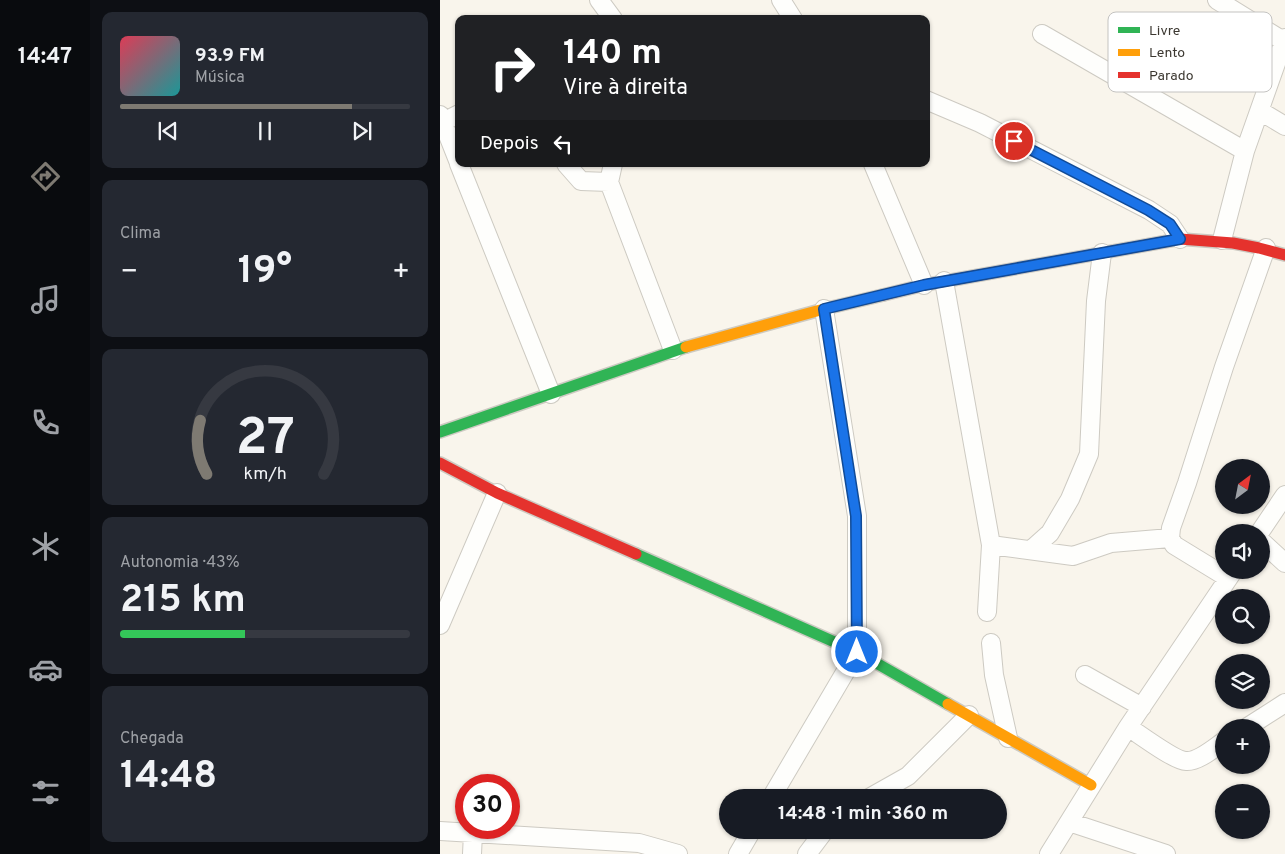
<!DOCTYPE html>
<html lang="pt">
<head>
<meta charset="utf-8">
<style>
  :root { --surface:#171b24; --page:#242831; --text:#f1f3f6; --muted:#9ea1a6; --line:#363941; --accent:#7e7a72 }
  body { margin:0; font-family:Overpass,sans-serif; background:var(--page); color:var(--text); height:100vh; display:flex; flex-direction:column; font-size:19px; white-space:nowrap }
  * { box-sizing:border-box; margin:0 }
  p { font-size:16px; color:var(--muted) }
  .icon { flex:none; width:28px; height:28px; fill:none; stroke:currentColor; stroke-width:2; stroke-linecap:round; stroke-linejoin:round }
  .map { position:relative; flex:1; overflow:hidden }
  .sheet { display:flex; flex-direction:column; gap:12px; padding:12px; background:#0d0f14; width:350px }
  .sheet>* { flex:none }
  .guide { position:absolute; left:15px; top:15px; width:475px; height:152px; border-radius:10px; box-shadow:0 1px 4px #0004; background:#202124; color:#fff; overflow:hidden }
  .needle { width:32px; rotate:32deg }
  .fabs { position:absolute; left:775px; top:459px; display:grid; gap:10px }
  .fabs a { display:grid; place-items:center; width:55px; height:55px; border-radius:50%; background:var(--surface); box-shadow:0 1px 4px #0004; font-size:25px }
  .speed { position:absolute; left:15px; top:774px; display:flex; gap:10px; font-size:25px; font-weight:700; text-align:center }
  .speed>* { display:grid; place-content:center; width:65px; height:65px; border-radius:50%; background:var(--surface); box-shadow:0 1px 4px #0004; line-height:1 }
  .speed .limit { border:8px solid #d22; background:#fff; color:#111 }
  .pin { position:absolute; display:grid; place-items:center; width:42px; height:42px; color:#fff; margin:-21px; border:2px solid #fff; border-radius:50%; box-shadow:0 1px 5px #0007 }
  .me { position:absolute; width:55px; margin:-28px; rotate:0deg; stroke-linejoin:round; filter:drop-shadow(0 0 4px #0008) }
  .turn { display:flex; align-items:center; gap:18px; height:105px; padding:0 25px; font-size:22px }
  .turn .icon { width:65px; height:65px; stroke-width:2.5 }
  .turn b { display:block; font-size:35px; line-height:42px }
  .then { display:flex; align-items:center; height:48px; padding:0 25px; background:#0003; gap:10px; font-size:19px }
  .big { font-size:38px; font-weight:700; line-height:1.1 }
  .sheet .card { flex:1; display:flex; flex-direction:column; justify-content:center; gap:8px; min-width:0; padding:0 18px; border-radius:10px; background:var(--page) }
  .sheet .dial { align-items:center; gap:0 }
  .dial svg { height:130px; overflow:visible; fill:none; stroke:var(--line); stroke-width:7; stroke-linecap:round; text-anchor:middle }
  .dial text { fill:var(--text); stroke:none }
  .song { display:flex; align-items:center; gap:15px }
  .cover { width:60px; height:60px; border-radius:8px; background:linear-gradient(135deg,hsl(350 70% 55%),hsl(180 70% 35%)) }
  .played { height:5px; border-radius:2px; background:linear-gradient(90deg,var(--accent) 80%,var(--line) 80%) }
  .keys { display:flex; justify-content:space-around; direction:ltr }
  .heat { display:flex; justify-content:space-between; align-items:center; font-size:28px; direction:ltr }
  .charge { height:8px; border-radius:4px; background:linear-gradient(90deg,#34c759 43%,var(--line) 0) }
  .trip { position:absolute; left:279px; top:789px; width:288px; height:50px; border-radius:25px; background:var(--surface); box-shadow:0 1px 4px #0004; font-weight:700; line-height:50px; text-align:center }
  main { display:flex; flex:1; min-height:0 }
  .dock { display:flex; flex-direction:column; width:90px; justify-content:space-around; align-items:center; background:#090b0e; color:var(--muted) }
  .dock .icon { width:35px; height:35px }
  .dock .active { color:var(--accent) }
  .dock b { font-size:22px; color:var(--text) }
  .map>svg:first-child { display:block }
</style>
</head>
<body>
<main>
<nav class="dock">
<b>14:47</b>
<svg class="icon active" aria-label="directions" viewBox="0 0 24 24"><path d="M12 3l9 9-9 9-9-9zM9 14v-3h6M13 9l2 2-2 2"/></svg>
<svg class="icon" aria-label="music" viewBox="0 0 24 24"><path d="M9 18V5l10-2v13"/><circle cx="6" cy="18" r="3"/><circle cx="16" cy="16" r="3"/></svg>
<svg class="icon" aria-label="phone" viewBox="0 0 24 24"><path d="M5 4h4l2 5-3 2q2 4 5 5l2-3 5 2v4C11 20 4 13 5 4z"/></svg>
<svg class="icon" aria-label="climate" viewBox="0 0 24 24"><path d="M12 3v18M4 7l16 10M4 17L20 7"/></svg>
<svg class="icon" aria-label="car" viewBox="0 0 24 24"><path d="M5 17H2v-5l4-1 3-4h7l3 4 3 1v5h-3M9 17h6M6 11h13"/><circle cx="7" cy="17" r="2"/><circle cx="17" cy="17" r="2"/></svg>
<svg class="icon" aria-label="filters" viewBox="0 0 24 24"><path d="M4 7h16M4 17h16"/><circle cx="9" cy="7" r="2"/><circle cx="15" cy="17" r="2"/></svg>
</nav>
<section class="sheet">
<div class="card">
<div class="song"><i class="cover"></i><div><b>93.9 FM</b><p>Música</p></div></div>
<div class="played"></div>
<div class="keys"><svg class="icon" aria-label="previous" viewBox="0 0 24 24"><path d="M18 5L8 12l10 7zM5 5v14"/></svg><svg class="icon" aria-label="pause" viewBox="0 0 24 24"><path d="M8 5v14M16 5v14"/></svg><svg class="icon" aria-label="next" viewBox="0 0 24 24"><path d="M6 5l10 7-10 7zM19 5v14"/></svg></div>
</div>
<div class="card"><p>Clima</p>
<div class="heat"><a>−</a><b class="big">19°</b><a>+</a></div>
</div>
<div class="card dial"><svg viewBox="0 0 100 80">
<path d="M14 69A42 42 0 1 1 86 69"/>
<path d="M14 69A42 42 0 0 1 10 36" stroke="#7e7a72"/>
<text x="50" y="56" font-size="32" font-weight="700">27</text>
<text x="50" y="72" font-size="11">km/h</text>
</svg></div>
<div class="card"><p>Autonomia · 43%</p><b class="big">215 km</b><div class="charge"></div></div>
<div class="card"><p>Chegada</p><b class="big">14:48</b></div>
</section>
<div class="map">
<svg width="845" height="854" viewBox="0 0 845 854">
  <rect width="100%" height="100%" fill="#f9f5ec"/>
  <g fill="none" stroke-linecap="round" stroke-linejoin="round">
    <g stroke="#cdcac2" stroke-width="20">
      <path id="street" d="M159,0L173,19
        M341,0L353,19
        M777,0L845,42
        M602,34L805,151
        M486,100L540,123L709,210L730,224L740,239
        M820,111L845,126
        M0,115L19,163
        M3,122L19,114
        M19,164L111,394
        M126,164L141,181L169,182
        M173,164L169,182L233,350
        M433,164L484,285
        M782,240L805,151L845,38
        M504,281L551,545L547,612
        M820,532L845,495
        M821,541L845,563
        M551,545L633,556L671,543L730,538
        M591,550L610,533L630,499L649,454L656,301L662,253
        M788,578L734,545L730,538L731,528L747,483L784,367L826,248
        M0,625L57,493
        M551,643L554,675L568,738
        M645,675L702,707
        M688,727C699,734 735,761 746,761C758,762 774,748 784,741
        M806,728L845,703
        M331,798L417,652V516L384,309
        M429,798L468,776L529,715
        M629,822L726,854
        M0,831L199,843L238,854
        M32,854L33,833
        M298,854L312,830
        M367,854L385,830
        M609,854L688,727L794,570"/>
    </g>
    <g stroke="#cdcac2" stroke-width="14">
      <path id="fast" d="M0,432L246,347
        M196,554L417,652L508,704"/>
    </g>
    <g stroke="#cdcac2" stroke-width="14">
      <path id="slow" d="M246,347L384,309L443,295
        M508,704L651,785"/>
    </g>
    <g stroke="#cdcac2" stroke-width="14">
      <path id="jam" d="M443,295L484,285L740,239L793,243L819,248L845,255
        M0,463L57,493L196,554"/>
    </g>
    <use href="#street" stroke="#fefefc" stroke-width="18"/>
    <use href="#fast" stroke="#30b455" stroke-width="11"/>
    <use href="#slow" stroke="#ff9f0a" stroke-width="11"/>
    <use href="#jam" stroke="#e5322d" stroke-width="11"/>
  </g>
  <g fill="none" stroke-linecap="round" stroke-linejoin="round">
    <g stroke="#114b97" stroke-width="12">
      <path id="route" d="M417,652L416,516L384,309L484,285L740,239L730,224L708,210L574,141"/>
    </g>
    <use href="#route" stroke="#1a73e8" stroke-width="9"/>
  </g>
  <rect x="668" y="12" width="164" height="80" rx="8" fill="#fff" stroke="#c4c3c1" stroke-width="1"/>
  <rect x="678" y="27" width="22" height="6" fill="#30b455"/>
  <rect x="678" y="49" width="22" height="7" fill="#ff9f0a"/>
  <rect x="678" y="72" width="22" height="6" fill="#e5322d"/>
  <g font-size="14" fill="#3c3831">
    <text x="709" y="35">Livre</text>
    <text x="709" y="57">Lento</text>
    <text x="709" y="80">Parado</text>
  </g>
</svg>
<div class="fabs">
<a><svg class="needle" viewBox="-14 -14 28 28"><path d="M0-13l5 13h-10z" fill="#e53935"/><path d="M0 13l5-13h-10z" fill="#9ea1a6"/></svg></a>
<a><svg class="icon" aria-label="sound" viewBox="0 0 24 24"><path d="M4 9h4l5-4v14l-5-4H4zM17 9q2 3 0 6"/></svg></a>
<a><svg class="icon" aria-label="search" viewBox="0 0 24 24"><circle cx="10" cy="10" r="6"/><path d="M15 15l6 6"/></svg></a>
<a><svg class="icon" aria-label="layers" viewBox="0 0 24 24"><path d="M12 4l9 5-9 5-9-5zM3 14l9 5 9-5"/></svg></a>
<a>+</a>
<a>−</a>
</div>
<div class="speed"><div class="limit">30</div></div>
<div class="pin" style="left:574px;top:141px;background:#d93025"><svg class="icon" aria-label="arrive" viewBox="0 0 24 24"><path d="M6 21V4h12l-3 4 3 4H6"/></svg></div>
<svg class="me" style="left:417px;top:652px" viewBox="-20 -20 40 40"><circle r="17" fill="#1a73e8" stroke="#fff" stroke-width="3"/><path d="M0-11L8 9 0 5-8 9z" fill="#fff"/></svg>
<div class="trip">14:48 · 1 min · 360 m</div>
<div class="guide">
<div class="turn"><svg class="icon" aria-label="right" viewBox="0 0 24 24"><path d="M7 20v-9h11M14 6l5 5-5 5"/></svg><div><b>140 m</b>Vire à direita</div></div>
<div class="then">Depois<svg class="icon" aria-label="left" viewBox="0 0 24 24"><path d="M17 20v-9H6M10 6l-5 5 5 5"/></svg></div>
</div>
</div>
</main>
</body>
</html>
